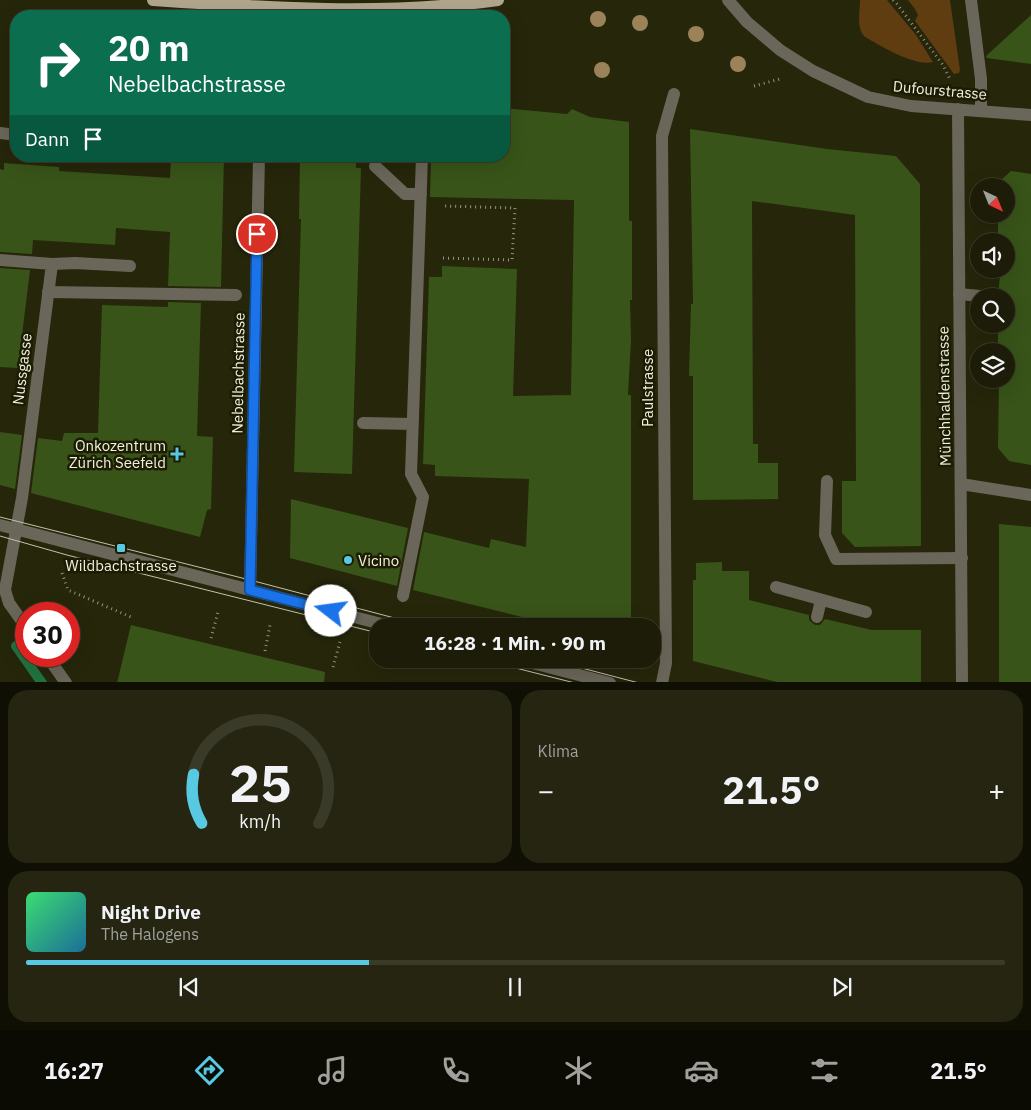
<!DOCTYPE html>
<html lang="de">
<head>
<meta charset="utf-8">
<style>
  :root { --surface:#1c1c08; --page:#252512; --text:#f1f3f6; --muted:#a0a19c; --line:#3a3a29; --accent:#58c9e3 }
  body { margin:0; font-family:"IBM Plex Sans",sans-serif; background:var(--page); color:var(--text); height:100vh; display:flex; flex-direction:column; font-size:19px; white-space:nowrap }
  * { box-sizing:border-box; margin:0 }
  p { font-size:16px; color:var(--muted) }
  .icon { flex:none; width:28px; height:28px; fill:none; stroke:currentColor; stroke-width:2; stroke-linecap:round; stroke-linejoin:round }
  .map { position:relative; height:682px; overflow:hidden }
  .panel { display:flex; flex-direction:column; gap:8px; padding:8px; background:#0f0f04; flex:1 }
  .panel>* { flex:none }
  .hud { position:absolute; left:10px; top:10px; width:500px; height:152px; border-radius:20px; box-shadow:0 5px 20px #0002,0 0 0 1px var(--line); background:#0b6e4f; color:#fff; overflow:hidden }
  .needle { width:32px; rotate:137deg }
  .buttons { position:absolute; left:970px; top:178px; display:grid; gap:10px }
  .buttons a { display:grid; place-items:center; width:45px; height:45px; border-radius:50%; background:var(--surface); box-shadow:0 5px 20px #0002,0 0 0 1px var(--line); font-size:25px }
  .speed { position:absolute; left:15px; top:602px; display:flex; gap:10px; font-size:25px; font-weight:700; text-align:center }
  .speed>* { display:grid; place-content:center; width:65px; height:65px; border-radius:50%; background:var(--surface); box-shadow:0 5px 20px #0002,0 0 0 1px var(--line); line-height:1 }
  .speed .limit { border:8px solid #d22; background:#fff; color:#111 }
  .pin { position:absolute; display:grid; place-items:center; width:42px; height:42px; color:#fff; margin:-21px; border:2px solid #fff; border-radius:50%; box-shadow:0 1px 5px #0007 }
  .me { position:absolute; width:55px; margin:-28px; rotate:285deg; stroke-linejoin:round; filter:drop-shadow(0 0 4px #0008) }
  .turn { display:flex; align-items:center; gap:18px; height:105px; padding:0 15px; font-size:22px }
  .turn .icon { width:65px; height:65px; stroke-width:2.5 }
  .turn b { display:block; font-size:35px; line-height:42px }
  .then { display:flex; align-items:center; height:48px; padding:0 15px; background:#0003; gap:10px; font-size:19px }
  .big { font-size:38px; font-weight:700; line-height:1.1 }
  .panel .widget { flex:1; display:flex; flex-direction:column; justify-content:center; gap:8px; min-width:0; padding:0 18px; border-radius:20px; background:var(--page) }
  .panel .dial { align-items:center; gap:0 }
  .dial svg { height:130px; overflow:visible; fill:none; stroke:var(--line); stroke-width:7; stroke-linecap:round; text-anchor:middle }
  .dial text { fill:var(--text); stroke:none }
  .song { display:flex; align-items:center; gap:15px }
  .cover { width:60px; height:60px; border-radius:8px; background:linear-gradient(135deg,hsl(140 70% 55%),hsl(200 70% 35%)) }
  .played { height:5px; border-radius:2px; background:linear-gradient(90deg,var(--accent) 35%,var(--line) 35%) }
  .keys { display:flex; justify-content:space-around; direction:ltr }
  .heat { display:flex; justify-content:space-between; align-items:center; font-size:28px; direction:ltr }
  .panel .tiles { flex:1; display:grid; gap:8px; grid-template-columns:1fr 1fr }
  .widget:last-child { grid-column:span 2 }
  .trip { position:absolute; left:369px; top:618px; width:292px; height:50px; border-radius:20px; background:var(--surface); box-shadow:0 5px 20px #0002,0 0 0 1px var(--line); font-weight:700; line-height:50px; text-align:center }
  .menu { display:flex; height:80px; justify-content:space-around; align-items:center; background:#0b0b03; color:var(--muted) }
  .menu .icon { width:35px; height:35px }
  .menu .current { color:var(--accent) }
  .menu b { font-size:22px; color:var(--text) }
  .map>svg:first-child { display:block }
</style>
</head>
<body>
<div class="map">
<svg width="1031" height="683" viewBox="0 0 1031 683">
  <rect width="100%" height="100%" fill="#25260a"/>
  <path fill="#603d11" d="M860,0H887L916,35L933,62C915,67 881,46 865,37C856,28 860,12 860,0Z
    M908,0H950L960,70L959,73L954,74L915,21L918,15L915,9Z"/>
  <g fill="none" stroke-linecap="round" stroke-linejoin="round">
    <path stroke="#207440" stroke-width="10" d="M16,646L42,683"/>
  </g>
  <path fill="#385419" d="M1031,15V64L987,58L986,56Z
    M504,108L567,114L572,109L590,117L629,122V221H632V300H630L631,340L628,395H631V626H558L413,590L424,532L489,548L491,539L526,547L529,479L435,476V465L423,464L429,277H442V266L517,269L513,396L571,395L574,200L430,197L431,156H504Z
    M690,129L827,149L896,156L920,184L921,546L855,547L842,533V481H856L855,215L752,201L753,444H758V463H778V499L693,500V376H689L691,304H693Z
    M171,156H224L221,287L168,286L170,232L116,228L115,245L33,240L32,254L0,252V169L4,170V163L59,167V171L170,178Z
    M300,156H356V168H361L352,474L294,472L301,219H299Z
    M1011,171L1031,174V465L1009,461L998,448L999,379H1006V351H998V324H1006V296H998L1000,275H998V269H1006V241H998V214H1006V186H998V183Z
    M0,268L30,270L18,368L0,367Z
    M168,302L201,303L197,436L213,437L211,509L207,510L200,537L31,493L38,438L62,441L64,433H98L102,305L168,307Z
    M0,432L22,435L15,489L0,485Z
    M291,499L408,528L397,586L290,558Z
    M999,524L1031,527V683H999Z
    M722,562V571H749V600L809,615V620L815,625H820L825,619L872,630H921V683H781L693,661V580H696V563Z
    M131,625L325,672L324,683H117Z"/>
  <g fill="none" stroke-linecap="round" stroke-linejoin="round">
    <path stroke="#959680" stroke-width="3" stroke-dasharray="1 4" stroke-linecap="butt" d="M893,0L897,4L943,65L950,79
      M754,86L780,79
      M443,258L512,260L515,208L444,206
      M62,573L68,590L133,618
      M211,638L218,612
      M265,651L270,625
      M333,667L340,642"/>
    <path stroke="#6a6659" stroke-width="12" d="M971,0L981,79V110
      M0,133L16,135
      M375,166L405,194H421
      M52,264L75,263L130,266
      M48,292L236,295
      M959,294L980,296
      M363,423L413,424
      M827,481L825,535L836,559L962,558
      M776,587L866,612
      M403,596L423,497L411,474L422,156
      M817,617L821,600"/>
    <path stroke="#6a6659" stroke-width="12" d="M728,0L747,22L780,50L813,71L868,97L911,106L1031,115
      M958,109L962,683
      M0,260L52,264L22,498L5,590L9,603L26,627
      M961,484L1031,495
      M0,525L389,626
      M250,590L259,156
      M47,656L66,683
      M517,659L610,683
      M662,683L666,663L662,136L674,94"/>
    <path stroke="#b2a78e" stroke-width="12" d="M153,0C267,8 384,16 498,0"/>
    <path stroke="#c1c2af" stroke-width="1" d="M0,517L250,580L425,626
      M0,536L67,555L378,633
      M480,659L575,683
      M547,659L639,683"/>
  </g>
  <g fill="#9c8259">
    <circle cx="598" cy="19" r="8"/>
    <circle cx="640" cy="23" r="8"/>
    <circle cx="696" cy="34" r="8"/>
    <circle cx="738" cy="64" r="8"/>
    <circle cx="602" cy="70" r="8"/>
  </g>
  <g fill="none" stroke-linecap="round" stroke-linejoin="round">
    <g stroke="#114b97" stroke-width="12">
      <path id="route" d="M257,234L250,590L331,611"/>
    </g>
    <use href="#route" stroke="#1a73e8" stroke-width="9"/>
  </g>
  <g fill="#58c9e3" stroke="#1c1c02" stroke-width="2">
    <path d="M174.5 446.5h5v5h5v5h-5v5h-5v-5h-5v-5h5z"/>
    <rect x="116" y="543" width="10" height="10" rx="2.5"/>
    <circle cx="348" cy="560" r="5"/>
  </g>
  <g text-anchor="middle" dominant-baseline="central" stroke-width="5" stroke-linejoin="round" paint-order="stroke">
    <g font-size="15" fill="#f0f1e1" stroke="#1c1c02">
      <text transform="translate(940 90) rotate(5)">Dufourstrasse</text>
      <text transform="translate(22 369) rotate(-83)">Nussgasse</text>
      <text transform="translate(238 373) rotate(-89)">Nebelbachstrasse</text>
      <text transform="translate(647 388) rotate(-90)">Paulstrasse</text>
      <text transform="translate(944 396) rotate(-91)">Münchhaldenstrasse</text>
    </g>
    <g font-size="15" fill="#f0f1e1" stroke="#1c1c02" text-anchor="end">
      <text x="166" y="445">Onkozentrum<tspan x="166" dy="17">Zürich Seefeld</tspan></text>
      <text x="358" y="560" text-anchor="start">Vicino</text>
      <text x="121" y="565" text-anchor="middle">Wildbachstrasse</text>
    </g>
  </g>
</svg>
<div class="buttons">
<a><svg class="needle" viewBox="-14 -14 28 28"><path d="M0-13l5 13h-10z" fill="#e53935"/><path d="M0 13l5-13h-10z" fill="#a0a19c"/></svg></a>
<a><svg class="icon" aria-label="sound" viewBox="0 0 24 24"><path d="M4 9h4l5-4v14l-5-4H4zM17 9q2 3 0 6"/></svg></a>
<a><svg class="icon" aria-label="search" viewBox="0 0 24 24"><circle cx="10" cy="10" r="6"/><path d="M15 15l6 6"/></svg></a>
<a><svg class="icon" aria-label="layers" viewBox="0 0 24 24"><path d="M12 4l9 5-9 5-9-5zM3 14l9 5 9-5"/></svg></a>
</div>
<div class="speed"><div class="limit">30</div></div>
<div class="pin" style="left:257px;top:234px;background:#d93025"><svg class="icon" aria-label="arrive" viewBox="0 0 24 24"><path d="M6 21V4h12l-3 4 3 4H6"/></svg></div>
<svg class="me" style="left:331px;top:611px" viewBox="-20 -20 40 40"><circle r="19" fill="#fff"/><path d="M0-13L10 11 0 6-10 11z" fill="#1a73e8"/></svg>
<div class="trip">16:28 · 1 Min. · 90 m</div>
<div class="hud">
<div class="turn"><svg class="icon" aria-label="right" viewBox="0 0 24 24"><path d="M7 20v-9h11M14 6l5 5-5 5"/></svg><div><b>20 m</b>Nebelbachstrasse</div></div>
<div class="then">Dann<svg class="icon" aria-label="arrive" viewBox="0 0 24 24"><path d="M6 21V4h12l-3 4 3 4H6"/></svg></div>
</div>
</div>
<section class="panel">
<div class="tiles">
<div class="widget dial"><svg viewBox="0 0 100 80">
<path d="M14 69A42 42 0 1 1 86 69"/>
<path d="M14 69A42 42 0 0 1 9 39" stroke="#58c9e3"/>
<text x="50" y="56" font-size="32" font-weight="700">25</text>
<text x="50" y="72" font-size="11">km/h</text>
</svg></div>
<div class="widget"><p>Klima</p>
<div class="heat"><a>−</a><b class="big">21.5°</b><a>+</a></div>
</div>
<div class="widget">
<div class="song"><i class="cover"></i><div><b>Night Drive</b><p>The Halogens</p></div></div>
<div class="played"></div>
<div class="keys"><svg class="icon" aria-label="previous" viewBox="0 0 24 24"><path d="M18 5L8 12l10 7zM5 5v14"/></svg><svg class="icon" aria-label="pause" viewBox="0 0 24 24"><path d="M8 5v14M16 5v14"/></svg><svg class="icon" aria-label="next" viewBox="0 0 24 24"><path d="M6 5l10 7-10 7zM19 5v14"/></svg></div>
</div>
</div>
</section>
<nav class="menu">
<b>16:27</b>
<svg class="icon current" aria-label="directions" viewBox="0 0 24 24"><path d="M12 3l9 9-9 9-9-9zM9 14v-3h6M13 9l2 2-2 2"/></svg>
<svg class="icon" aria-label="music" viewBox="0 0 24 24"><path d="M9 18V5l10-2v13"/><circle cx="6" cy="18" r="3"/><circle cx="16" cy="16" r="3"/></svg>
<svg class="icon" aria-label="phone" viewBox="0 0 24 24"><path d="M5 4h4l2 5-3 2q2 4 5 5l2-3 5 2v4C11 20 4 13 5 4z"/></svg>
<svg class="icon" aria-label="climate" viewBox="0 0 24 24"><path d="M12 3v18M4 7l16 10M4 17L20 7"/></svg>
<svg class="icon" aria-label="car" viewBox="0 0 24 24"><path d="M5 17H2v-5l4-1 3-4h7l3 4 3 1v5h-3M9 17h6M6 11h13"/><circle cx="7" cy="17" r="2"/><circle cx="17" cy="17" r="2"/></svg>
<svg class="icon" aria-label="filters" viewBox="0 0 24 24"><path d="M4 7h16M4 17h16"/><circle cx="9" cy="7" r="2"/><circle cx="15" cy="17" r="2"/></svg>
<b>21.5°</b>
</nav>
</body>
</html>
